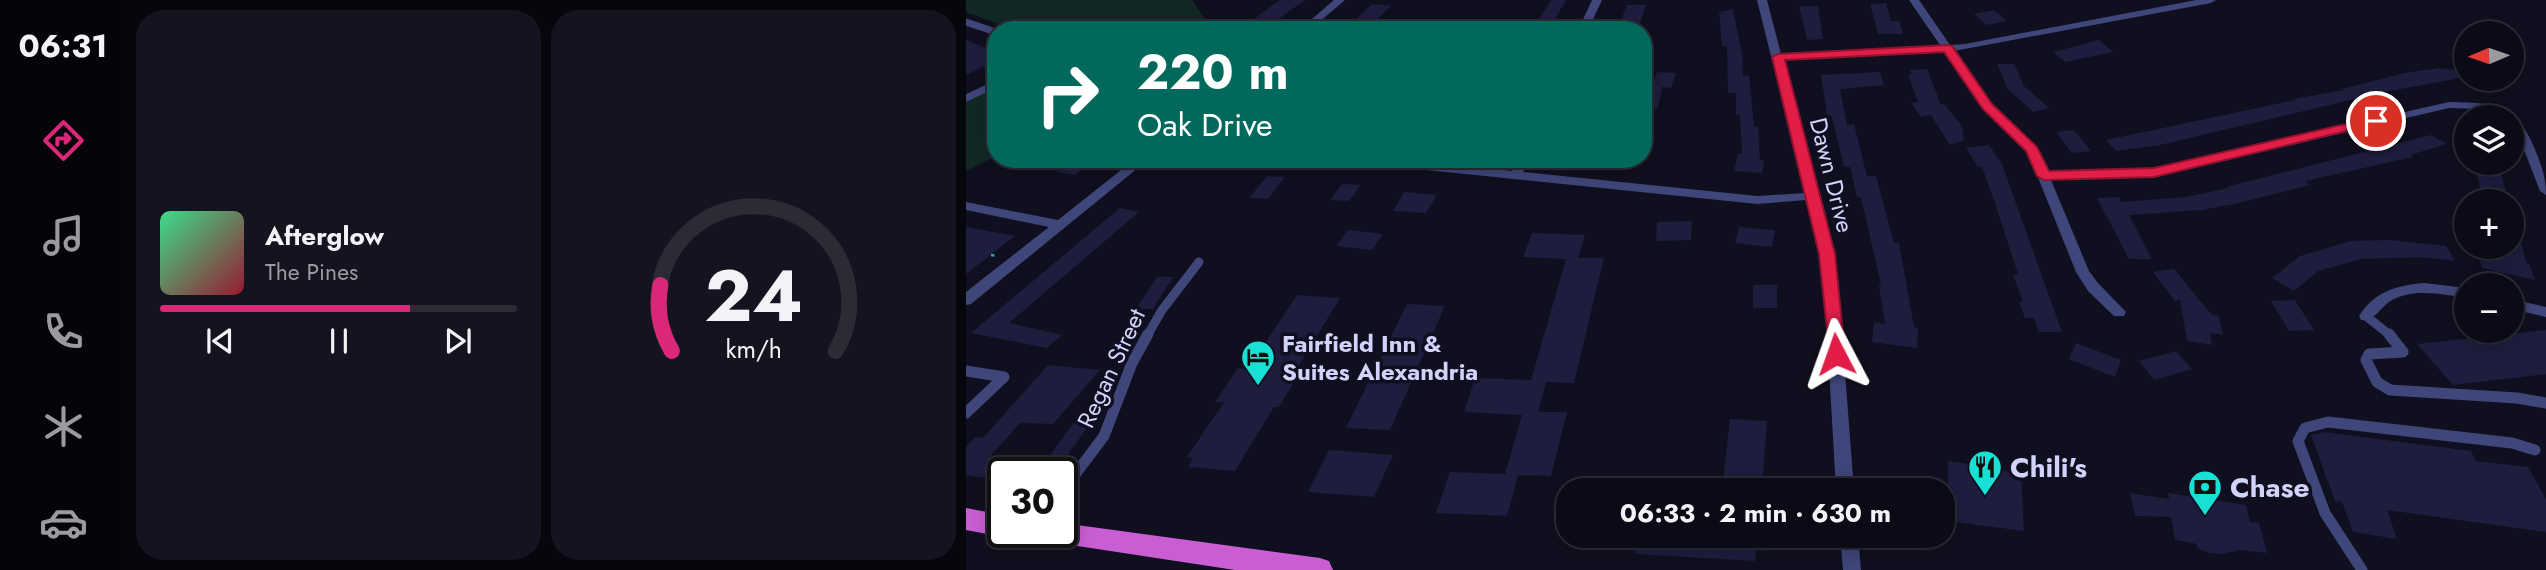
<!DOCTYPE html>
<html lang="en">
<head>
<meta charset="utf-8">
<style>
  :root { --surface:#0b0b17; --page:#141420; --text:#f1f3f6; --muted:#9a9ba1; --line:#2b2b36; --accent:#db2777 }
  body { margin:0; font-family:Jost,sans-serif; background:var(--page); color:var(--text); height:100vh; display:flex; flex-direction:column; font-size:26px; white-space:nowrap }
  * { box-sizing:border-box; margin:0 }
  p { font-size:23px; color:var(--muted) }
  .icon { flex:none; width:38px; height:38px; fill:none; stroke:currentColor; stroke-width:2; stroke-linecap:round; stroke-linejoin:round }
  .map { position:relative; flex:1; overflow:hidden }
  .sheet { display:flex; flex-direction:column; gap:10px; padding:10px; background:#06060d; width:840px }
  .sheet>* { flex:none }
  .top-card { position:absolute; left:21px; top:21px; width:665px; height:147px; border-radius:28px; box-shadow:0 4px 18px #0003,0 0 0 2px var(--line); background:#00695c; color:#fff; overflow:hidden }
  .needle { width:46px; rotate:268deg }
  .fabs { position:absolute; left:1488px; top:21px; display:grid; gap:14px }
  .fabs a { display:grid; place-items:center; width:70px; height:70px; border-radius:50%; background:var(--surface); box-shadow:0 4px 18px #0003,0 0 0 2px var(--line); font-size:35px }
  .speed { position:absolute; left:21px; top:457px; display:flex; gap:14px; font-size:35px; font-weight:700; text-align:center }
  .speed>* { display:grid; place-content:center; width:91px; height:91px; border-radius:50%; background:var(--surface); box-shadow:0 4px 18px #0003,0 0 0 2px var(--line); line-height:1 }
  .speed .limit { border:4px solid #111; border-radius:10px; background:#fff; color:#111 }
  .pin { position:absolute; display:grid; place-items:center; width:60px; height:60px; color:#fff; margin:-30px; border:4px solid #fff; border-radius:50%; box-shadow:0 2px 7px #0007 }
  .me { position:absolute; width:77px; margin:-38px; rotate:356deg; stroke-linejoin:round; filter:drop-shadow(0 0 5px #0008) }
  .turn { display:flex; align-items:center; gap:24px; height:147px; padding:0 35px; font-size:32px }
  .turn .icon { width:91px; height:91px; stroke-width:2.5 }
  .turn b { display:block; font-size:49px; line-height:60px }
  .sheet .card { flex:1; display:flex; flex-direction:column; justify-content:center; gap:10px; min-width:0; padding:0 24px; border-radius:28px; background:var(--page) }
  .sheet .dial { align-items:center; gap:0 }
  .dial svg { height:182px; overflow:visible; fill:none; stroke:var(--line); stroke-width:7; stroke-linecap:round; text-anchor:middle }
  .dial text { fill:var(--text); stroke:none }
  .song { display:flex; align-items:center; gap:21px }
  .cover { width:84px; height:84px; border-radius:10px; background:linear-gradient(135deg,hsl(150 70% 55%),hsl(350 70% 35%)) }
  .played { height:7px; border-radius:4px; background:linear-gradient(90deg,var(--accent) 70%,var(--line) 70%) }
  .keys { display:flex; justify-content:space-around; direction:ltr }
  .sheet .tiles { flex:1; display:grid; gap:10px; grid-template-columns:repeat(2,1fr) }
  .trip { position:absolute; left:590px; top:478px; width:399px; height:70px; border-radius:28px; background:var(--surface); box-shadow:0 4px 18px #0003,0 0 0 2px var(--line); font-weight:700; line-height:70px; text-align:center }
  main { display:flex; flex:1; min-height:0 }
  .tab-bar { display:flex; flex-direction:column; width:126px; justify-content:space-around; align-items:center; background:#040409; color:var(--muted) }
  .tab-bar .icon { width:49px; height:49px }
  .tab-bar .active { color:var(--accent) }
  .tab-bar b { font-size:32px; color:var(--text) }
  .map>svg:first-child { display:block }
</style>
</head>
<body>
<main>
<nav class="tab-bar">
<b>06:31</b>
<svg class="icon active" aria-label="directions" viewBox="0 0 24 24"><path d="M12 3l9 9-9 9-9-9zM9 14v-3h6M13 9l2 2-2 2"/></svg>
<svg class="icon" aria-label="music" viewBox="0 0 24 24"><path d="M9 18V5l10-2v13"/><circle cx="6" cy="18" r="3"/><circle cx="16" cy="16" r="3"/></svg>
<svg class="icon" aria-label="phone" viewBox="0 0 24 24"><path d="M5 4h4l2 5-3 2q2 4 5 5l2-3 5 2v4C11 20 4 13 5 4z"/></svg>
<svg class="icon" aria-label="climate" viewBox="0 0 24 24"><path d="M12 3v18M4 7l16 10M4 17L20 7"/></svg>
<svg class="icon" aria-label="car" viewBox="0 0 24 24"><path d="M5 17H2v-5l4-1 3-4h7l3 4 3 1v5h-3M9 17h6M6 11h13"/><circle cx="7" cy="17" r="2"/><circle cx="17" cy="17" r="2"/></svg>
</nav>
<section class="sheet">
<div class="tiles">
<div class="card">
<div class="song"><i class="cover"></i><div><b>Afterglow</b><p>The Pines</p></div></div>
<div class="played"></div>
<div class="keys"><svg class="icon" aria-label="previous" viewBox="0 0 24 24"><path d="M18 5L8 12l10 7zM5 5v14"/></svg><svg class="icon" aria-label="pause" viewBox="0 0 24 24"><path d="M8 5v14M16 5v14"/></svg><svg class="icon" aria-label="next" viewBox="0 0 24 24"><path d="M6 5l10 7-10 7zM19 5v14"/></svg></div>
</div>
<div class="card dial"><svg viewBox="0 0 100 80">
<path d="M14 69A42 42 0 1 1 86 69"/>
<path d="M14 69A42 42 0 0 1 9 40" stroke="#db2777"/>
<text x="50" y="56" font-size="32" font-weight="700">24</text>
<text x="50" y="72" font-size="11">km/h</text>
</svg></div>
</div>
</section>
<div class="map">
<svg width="1580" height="570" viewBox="0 0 1580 570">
  <rect width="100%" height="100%" fill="#0f0f1f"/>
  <path fill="#122824" d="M0,0H226L241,22L254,27L247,30H48L0,12Z
    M30,86V156L0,171V100Z"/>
  <path fill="#1e1d3e" d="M314,0H339L297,30H273Z
    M585,0H600L583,30H566Z
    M920,3L925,21H933L937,34H912L904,4Z
    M406,4L425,6L400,30H378Z
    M661,5H680L672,30H651Z
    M833,6H852L857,39L841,40Z
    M767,9L776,55L777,76L783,75L788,127H792L794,160L798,161L796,173L768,171L772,154H776L774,115H770V93H762L761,46H756L753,12Z
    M1028,10L1041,21L1020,25L1008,14Z
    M0,40L30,52V61L0,75Z
    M1133,40L1147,52L1099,62L1087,52Z
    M1031,64H1048L1058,86L1083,108L1067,112L1042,89Z
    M1474,68L1500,71V77L1418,92L1194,145L1150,151L1140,140L1329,100L1327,99L1379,90L1376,89L1438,73Z
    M961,69L975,105L978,104L996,126L998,140L984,145L965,115L955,117L945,103L952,102L942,75H946L944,70Z
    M691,72L710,73L705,88L696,87L692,109H679Z
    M914,72L918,85L874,89L881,125L888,124L901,176H910L928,243H933L948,327L952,328L951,348L906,342L908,322L919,324L913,285H915L895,197H891L884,167H878L865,115H861L855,75Z
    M1108,130L1125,151L1106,153L1090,132Z
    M1465,135L1481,144L1444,155L1447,157L1339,181L1344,185L1268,204L1236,210L1163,215L1186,259H1163L1131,198L1153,197L1155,202L1220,197L1262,188L1260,187Z
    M1023,145L1036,164L1096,332H1073L1068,318H1059L1053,302H1057L1047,275L1052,274L1028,200L1016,167H1012L1000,148Z
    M107,159H129L109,175L91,172Z
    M1507,163L1534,171L1543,201H1518Z
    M301,176L319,177L302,199L283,198Z
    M376,184L395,185L383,201L364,200Z
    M438,192L471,195L460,213L427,211Z
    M154,208L173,212L43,323L96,335L81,348L5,333Z
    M726,221L725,240L690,241L691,222Z
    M1545,223H1549L1561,264L1564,265L1569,280L1516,268L1510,247H1545Z
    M0,227L49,236L0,274Z
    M773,227L809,230L806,247L769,243Z
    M382,230L400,232L417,234L406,250L370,246Z
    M566,233L619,235L612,258H638L608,383L580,382L572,412H601L585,476L552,475L541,516L470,513L484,472L539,474L556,415L498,412L509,378L565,380L600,259L557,257Z
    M1424,240L1480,246L1489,261L1455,257L1396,259L1352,271L1328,291L1306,278L1334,256L1385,241Z
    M1208,269L1245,314L1253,316L1257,335L1244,333L1246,345L1221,341L1214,300L1209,301L1187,272Z
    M191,277H207L187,309H170Z
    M787,285H811V308H787Z
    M331,295L374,298L329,372H334L313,407H308L269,471L222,467L227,458L221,457L258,402H249L272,368L282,369Z
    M1329,300L1348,330L1323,331L1305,301Z
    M441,304L479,306L424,430L380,428Z
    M1580,330V374L1487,385L1451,344Z
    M1110,343L1155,360L1149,377L1103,359Z
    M1210,351L1226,369L1188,380L1173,361Z
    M82,365L134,370L87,424L54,423L23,458L35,459L19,478L0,475V447L9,437L17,438Z
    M115,413L131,414L90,471L73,470Z
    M764,419L801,421L796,490H756Z
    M1358,432L1505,451L1510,461L1562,467L1580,499V532L1421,510L1431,539L1387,532L1376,502L1369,501L1345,435Z
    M363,450L427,455L408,497L342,492Z
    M982,461L1003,464V467L1055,473L1058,531L982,521Z
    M1164,493L1203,499L1202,493L1280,505L1284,522L1293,523L1301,553L1274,550L1257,554L1244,553L1231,548V544L1209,540L1205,517L1169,516Z
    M672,536H802L801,551L790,550L789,561L669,554Z"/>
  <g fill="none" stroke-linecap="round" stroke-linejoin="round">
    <path stroke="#3aa58e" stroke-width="2.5" stroke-dasharray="3.5 5" stroke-linecap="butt" d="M25,255L33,256"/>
    <path stroke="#3f4679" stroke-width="7" d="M0,22L30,32
      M0,98L30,84"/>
    <path stroke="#3f4679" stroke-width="9" d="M1400,316L1425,336
      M181,336L196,310L233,262"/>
    <path stroke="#3f4679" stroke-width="11" d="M1423,334L1437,352L1403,354L1400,360L1411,382L1424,390L1551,398L1580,403
      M0,371L38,377L0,413
      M96,492L138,436L166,363L182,334
      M1396,570L1359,513L1332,441L1339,428L1362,422L1546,443L1569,450"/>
    <path fill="#3f4679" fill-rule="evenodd" d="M368,0H379L344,30H333Z
      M626,0H636L622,30H612Z
      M791,0H801L815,54L974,45L943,0H953L984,45L999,44L1230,0H1250L1245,3L988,51L1026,105L1070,146L1082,172L1188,169L1483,102C1526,103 1550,103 1568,147C1575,164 1580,177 1580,195L1574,191L1550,129L1545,125V117H1535L1516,109L1483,108L1188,177L1085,180L1123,271L1132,283L1160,312L1158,316H1148L1122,291L1110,272L1061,150L1018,109L978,51L816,60L868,254L872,281L888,490H870L858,281L854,254L841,200L791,204L392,163L386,159H430L546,171L552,159H564L557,172L791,196L839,193Z
      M169,159H183L5,304L0,305V292L83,227L0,210V202L92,220Z
      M1458,283L1500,288V298C1477,294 1448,288 1426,300C1415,306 1408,323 1395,320L1393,316C1408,292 1431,285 1458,283Z
      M1545,299L1580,307V317L1545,309Z
      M874,536H892L895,570H877Z"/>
    <path fill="#c95ed4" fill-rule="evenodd" d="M0,508L37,515V532L46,534L37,537L0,530Z
      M96,523L354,558L363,561L367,570H269L72,540L69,532H96Z"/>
  </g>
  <path fill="#e11d48" stroke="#92132f" stroke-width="2" d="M982,45L986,46L1026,104L1071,147L1083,171L1188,168L1410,117L1416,121L1410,124L1188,177L1078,180L1071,176L1060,151L1017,109L978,52L819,60L869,254L879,354L877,358H864L853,254L806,57L812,54Z"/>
  <defs>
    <g id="hotel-pin" transform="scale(1.75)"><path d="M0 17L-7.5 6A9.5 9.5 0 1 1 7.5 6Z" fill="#18e0d4" stroke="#0f0f1f"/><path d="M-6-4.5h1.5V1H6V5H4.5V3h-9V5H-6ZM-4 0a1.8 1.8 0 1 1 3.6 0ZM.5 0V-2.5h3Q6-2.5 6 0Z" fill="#111"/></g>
    <g id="restaurant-pin" transform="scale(1.75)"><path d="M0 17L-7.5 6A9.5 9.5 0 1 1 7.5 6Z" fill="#18e0d4" stroke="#0f0f1f"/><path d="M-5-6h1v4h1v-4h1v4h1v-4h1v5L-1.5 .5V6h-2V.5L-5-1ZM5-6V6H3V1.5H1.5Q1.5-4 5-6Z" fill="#111"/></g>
    <g id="bank-pin" transform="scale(1.75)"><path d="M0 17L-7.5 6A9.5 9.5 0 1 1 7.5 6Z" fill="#18e0d4" stroke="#0f0f1f"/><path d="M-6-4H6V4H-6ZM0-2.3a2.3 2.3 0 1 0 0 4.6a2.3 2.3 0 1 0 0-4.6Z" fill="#111"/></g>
  </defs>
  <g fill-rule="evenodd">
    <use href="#hotel-pin" x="292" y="357"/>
    <use href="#restaurant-pin" x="1019" y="467"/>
    <use href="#bank-pin" x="1239" y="487"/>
  </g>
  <g text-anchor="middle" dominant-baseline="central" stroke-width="7" stroke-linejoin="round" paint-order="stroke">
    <g font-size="24" fill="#d1d3fa" stroke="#0f0f1f">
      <text transform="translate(866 175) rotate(76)">Dawn Drive</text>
      <text transform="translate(145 368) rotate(-65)">Regan Street</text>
    </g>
    <g font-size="24" font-weight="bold" fill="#d1d3fa" stroke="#0f0f1f" text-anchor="start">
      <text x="316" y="343">Fairfield Inn &amp;<tspan x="316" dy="28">Suites Alexandria</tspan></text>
    </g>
    <g font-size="28" font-weight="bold" fill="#d1d3fa" stroke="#0f0f1f" text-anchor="start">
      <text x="1044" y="467">Chili's</text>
      <text x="1264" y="487">Chase</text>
    </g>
  </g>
</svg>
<div class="fabs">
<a><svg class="needle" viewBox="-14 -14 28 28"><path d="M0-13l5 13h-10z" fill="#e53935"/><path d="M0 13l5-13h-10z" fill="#9a9ba1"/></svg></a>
<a><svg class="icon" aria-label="layers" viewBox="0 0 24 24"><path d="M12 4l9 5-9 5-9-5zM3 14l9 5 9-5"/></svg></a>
<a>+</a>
<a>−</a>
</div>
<div class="speed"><div class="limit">30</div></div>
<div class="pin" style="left:1410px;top:121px;background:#d93025"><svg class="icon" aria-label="arrive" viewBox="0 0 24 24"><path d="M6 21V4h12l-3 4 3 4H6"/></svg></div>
<svg class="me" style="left:870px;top:354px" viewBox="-20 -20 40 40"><path d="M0-17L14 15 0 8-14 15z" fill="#e11d48" stroke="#fff" stroke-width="4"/></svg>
<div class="trip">06:33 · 2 min · 630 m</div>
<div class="top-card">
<div class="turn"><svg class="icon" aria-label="right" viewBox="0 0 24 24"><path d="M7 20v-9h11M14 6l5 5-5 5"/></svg><div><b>220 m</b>Oak Drive</div></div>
</div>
</div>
</main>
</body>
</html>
